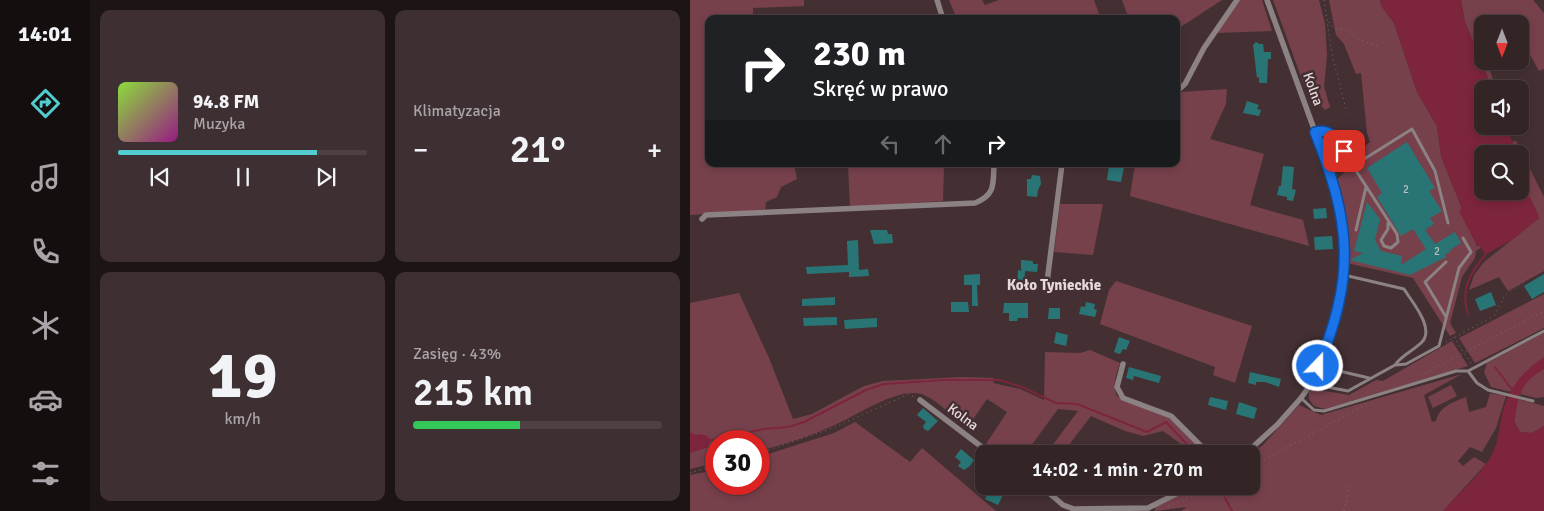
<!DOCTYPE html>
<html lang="pl">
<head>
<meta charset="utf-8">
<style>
  :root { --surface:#332426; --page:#3e3032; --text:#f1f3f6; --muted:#a9a4a7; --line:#4e4143; --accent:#52cdcf }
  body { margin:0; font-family:Signika,sans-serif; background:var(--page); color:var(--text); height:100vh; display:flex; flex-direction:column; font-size:19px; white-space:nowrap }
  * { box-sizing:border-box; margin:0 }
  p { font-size:16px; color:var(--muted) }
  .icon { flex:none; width:28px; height:28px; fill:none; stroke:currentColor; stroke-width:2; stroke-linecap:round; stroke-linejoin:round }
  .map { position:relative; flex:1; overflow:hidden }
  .details { display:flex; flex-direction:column; gap:10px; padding:10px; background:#1c1415; width:600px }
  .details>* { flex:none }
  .hud { position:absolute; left:15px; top:15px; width:475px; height:152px; border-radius:10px; box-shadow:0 2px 8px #0003,0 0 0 1px var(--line); background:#202124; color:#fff; overflow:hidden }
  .needle { width:32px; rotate:180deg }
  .fabs { position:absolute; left:784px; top:15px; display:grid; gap:10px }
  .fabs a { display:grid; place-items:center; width:55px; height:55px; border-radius:10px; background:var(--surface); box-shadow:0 2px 8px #0003,0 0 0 1px var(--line); font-size:25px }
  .speed { position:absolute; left:15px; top:430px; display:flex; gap:10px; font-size:25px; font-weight:700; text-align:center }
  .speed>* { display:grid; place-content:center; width:65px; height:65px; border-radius:50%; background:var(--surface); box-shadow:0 2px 8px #0003,0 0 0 1px var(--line); line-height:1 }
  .speed .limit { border:8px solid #d22; background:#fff; color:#111 }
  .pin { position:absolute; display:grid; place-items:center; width:42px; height:42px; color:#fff; margin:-21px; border-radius:10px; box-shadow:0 2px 8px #0006 }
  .me { position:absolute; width:55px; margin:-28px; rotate:22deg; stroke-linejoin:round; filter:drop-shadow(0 0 4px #0008) }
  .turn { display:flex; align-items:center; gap:18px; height:105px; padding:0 25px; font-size:22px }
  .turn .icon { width:65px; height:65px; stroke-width:2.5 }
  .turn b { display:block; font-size:35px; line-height:42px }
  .lanes { display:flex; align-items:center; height:48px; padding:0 25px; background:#0003; justify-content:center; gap:25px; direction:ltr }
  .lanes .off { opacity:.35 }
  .big { font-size:38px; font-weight:600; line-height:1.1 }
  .details .card { flex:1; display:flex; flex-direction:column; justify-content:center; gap:8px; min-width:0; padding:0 18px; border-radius:10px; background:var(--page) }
  .details .dial { align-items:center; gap:0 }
  .dial b { font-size:65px; line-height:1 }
  .song { display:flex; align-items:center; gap:15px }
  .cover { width:60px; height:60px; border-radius:8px; background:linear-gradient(135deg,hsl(90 70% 55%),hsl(310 70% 35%)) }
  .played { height:5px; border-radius:2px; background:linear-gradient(90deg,var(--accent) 80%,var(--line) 80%) }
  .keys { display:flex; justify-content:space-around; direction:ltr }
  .heat { display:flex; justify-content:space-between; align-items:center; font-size:28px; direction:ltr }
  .charge { height:8px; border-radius:4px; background:linear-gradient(90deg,#34c759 43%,var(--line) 0) }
  .details .tiles { flex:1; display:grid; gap:10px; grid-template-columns:repeat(2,1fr) }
  .trip { position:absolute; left:285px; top:445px; width:285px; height:50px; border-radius:10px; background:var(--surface); box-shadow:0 2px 8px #0003,0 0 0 1px var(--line); font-weight:600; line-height:50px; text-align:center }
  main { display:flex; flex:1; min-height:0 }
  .dock { display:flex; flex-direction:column; width:90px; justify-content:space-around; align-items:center; background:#140e0f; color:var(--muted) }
  .dock .icon { width:35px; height:35px }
  .dock .selected { color:var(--accent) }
  .dock b { font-size:22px; color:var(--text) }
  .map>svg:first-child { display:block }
</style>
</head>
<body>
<main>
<nav class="dock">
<b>14:01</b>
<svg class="icon selected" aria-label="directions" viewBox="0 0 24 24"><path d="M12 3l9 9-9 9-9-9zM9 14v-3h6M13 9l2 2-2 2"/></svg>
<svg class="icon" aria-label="music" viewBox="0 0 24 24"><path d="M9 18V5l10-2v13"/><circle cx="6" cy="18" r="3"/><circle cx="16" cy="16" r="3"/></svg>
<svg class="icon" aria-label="phone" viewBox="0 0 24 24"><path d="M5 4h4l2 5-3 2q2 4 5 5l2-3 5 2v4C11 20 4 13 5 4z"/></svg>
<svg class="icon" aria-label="climate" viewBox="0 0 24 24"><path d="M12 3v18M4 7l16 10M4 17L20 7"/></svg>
<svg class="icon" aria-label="car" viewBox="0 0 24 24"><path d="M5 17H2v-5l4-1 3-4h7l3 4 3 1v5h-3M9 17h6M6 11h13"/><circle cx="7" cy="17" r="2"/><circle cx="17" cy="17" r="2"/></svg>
<svg class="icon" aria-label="filters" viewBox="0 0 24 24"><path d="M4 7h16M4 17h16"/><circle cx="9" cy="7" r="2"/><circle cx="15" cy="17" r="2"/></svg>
</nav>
<section class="details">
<div class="tiles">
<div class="card">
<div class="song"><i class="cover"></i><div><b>94.8 FM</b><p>Muzyka</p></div></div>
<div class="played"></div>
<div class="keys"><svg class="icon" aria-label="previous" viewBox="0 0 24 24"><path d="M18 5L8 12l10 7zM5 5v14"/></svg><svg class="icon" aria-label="pause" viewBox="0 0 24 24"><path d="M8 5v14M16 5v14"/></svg><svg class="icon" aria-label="next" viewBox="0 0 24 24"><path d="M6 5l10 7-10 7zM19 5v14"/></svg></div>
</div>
<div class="card"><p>Klimatyzacja</p>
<div class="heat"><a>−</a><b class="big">21°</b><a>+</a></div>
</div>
<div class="card dial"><b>19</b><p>km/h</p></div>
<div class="card"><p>Zasięg · 43%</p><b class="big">215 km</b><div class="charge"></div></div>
</div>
</section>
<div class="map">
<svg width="854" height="511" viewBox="0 0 854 511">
  <rect width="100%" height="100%" fill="#443033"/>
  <path fill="#77414c" d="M0,0H114V6L63,8V19H19V164H104L107,179L91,187L87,197L76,202L75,210L0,215Z
    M259,0H292L295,5L309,0H404L411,19H267Z
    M432,0H532L486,30V19H439Z
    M550,0H572L582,31L527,33Z
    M583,0H629L635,24L637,55L634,87L640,107L635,110L614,85Z
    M639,0H690L692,7L704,23L727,92L747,126L751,156L787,246L789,245L791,248L786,251L785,258L772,277L760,323L766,333L760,336L723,278L657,263L654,213L646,180L670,158L665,153L680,142L677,133L671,73L666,74L654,44L646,35Z
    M771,0H843L854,13V69L849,71L834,44L830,45V24H792V61H797L806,89H801L800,83L775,22Z
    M537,89L536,104L520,139L574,154L560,205L613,220L619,246L440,196L445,164H486V96L491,92Z
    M826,141L854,197V271L818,291L809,277L779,290L784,275L794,262L849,218C846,208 840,201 835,193C831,186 836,177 834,169C833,163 830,160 830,154H827L822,142Z
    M158,164H254L253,201L160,207Z
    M370,204H413L403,255L364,252Z
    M426,281L562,326L545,383L523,375L525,367L410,324L419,290Z
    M49,293L79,358L103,419L122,414L174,386L193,381L272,377L304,378L303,383L330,389L354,400L355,352L390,353L400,350L430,363C426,375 422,385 427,396L479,418L517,454H496L491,444L473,431L453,436L435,431L401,416L372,454H356L388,411L368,409L335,454H308L296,444L317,412L297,399L277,428C264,418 250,402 234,395C210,385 166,416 145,425C121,436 95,444 69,451V441H26V463L0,469V303Z
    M854,294V328L785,363L769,338Z
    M854,333V397L846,398L801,387L794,372L797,363Z
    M762,341L778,366L635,409L624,406L619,399V392L623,389L659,395L686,380L693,381Z
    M772,374L734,395L742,422L746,421C749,407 763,402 776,397L779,412L796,407L800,393L816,396L806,428L792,452L780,447L768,461L773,466L784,457L796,464L753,511H491L497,507L465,511V507L507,486H561V454L573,445L609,405L631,415Z
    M761,385L767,396L743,408L738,397Z
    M828,399L854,406V426L842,433L830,432L824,421Z
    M165,422L220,462L232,448L306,511H0V475L26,470V484H69V457L144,433Z"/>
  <path fill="#7c253c" d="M690,0H771L775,22L800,83L801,89H792V126H812L818,131L827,154H792V191H830V160L834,168L835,192L841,199L849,218L825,238L795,255L790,245L787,246L769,211L772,208L751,156L747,126L727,92L704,23L692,7Z
    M854,357V369C830,383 829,395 824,421L830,432L842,433L854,426V511H753C768,494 794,472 803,452C810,438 809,422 814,407C821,386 835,369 854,357Z
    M0,432L6,435L11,434L17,436L20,440L18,447L0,453Z"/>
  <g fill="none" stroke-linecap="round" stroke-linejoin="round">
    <path stroke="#7c253c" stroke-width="2" d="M778,314C770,290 780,273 795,255
      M805,367L823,391
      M17,441L74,429L98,427L114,422L176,390L194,384L254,380H310L332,387L366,403L387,404L457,432L476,422L506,454
      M535,498L542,511"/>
  </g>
  <path fill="#297576" d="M566,42L569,44H573L574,52H581V59H578L577,83H569V77L567,78L563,45Z
    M557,101L569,105L567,109L571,110L569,116L553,113Z
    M717,142L745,188L739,191L752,211L740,218L744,224L735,230L745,244L765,232L771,243L760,250L761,251L755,255L756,257L720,275L660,260L673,253L664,251L677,202L690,219L685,240L691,251L712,256L711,265L736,249L723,229L711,236L687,197L692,193L677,168Z
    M419,165L434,167L431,182L417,180Z
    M593,166L604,167L602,189L606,190L603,201L597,200V197L587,195L589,186H591Z
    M342,175L350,176L351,184L348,190L347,197L337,196V179H341Z
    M636,208L637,218L624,219L623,209Z
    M180,230H197L198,234H202L203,243L184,244Z
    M642,236L643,249L625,250L624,237Z
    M168,240L169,270L178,269L179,276L159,277V272L117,274L116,267L158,265L157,241Z
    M331,260L343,261V264H348L347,272L335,271L334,288H327L328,270L332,271L331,270Z
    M290,274V285H287L288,306H282V285H274V275Z
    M854,274V292L842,299L834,286Z
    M801,292L806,305L790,311L785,299Z
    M145,297V305L112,306V299Z
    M261,302H278L279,312H261Z
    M396,302L405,304L404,309L407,310L405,317L389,314L391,306L395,307Z
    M314,303H338V318H328L327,321H319V313H313Z
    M359,308H370V319H358Z
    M147,317V325L114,326L113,318Z
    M187,318V327L155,329L154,320Z
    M366,332L378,335L376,346L364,343Z
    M429,337L440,341L436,350L433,349L430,354L424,352Z
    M439,367L471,376L469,383L444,376L443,380L436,378Z
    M560,372L591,379L589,387L575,382H566V385L558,383Z
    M520,397L538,401L536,410L518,405Z
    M549,402L567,408L564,419L546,414Z
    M233,408L248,421L238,431L234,429L233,426L236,422L227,415Z
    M271,449L284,460L280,466L274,470L268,466L271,462L265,457Z
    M311,486H329L325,494L316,489L308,505L295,499L299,489L307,493Z"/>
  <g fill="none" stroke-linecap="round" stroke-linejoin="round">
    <path stroke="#7c6b6d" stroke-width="1" stroke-dasharray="1 4" stroke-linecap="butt" d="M634,0L642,54L657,113
      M639,22L643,28L659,31L670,40L688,46
      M647,175L658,168
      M758,329L781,363
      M756,342L804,316L815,295L842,275
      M731,375L854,311
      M69,453L143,428L219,394L224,397
      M561,467L679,403
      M0,473L26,465
      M478,506L526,486
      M497,511H502
      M654,511L660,485"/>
    <path stroke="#8c8283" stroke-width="3" d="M626,132C646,128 654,151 663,166L722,129L745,171L758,223
      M663,166L707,234L708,242L701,248L694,246L691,240L698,229V223
      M666,230L676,187
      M756,262L735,282L756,317
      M706,365L716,364L749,346L769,268L781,252L773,238
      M628,366L679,378
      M778,371L787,383L798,390L843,401
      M622,384L658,391L705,365C712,355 723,351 732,342C745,328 722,302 714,289L654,275
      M611,398L624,410L634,411L766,371H778L854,331"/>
    <path stroke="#8c8283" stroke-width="5.5" d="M247,0L253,19
      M486,92L495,84L514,48L547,0
      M12,219L16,215L285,203C306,195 303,183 304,164
      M356,290L372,164
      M433,364L427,387L433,398L481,416L519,454
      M230,400L301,454
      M555,454L587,425L611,398L621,384L646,321L655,264L654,225L643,181L577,0
      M351,486L373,505L384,509L458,508L502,486"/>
  </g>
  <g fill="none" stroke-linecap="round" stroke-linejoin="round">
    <g stroke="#114b97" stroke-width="12">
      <path id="route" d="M628,366C667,275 660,221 625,132C641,128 646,139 654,151"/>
    </g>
    <use href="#route" stroke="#1a73e8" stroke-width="9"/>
  </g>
  <g text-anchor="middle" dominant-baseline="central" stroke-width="5" stroke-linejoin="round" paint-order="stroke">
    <g font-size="11" fill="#b8c1c2">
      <text x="716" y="189">2</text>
      <text x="747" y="251">2</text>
    </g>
    <g font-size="14" fill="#e7dadb" stroke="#443033">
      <text transform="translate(623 89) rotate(70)">Kolna</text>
      <text transform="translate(273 417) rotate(37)">Kolna</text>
    </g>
    <g font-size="15" font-weight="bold" fill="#e7dadb" stroke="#443033">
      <text x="364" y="285">Koło Tynieckie</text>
    </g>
  </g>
</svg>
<div class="fabs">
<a><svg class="needle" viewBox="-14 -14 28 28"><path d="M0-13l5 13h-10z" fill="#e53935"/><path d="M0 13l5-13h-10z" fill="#a9a4a7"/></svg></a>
<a><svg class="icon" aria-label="sound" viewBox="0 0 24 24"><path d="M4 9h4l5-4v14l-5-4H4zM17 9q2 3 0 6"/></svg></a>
<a><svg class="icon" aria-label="search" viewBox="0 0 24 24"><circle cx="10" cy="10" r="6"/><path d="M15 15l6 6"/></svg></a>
</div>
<div class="speed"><div class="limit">30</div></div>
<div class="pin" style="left:654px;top:151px;background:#d93025"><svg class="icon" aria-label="arrive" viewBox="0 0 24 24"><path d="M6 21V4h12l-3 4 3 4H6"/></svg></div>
<svg class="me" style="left:628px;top:366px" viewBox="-20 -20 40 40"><circle r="17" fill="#1a73e8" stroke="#fff" stroke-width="3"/><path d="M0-11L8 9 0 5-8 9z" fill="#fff"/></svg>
<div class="trip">14:02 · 1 min · 270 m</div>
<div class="hud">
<div class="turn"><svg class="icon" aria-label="right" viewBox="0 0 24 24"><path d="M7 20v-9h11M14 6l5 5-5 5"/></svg><div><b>230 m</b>Skręć w prawo</div></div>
<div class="lanes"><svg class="icon off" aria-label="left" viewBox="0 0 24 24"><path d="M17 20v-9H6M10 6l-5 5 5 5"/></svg><svg class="icon off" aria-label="ahead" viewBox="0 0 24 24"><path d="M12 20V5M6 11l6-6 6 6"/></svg><svg class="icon" aria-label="right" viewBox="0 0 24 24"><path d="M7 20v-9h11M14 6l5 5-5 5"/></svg></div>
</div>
</div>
</main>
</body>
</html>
